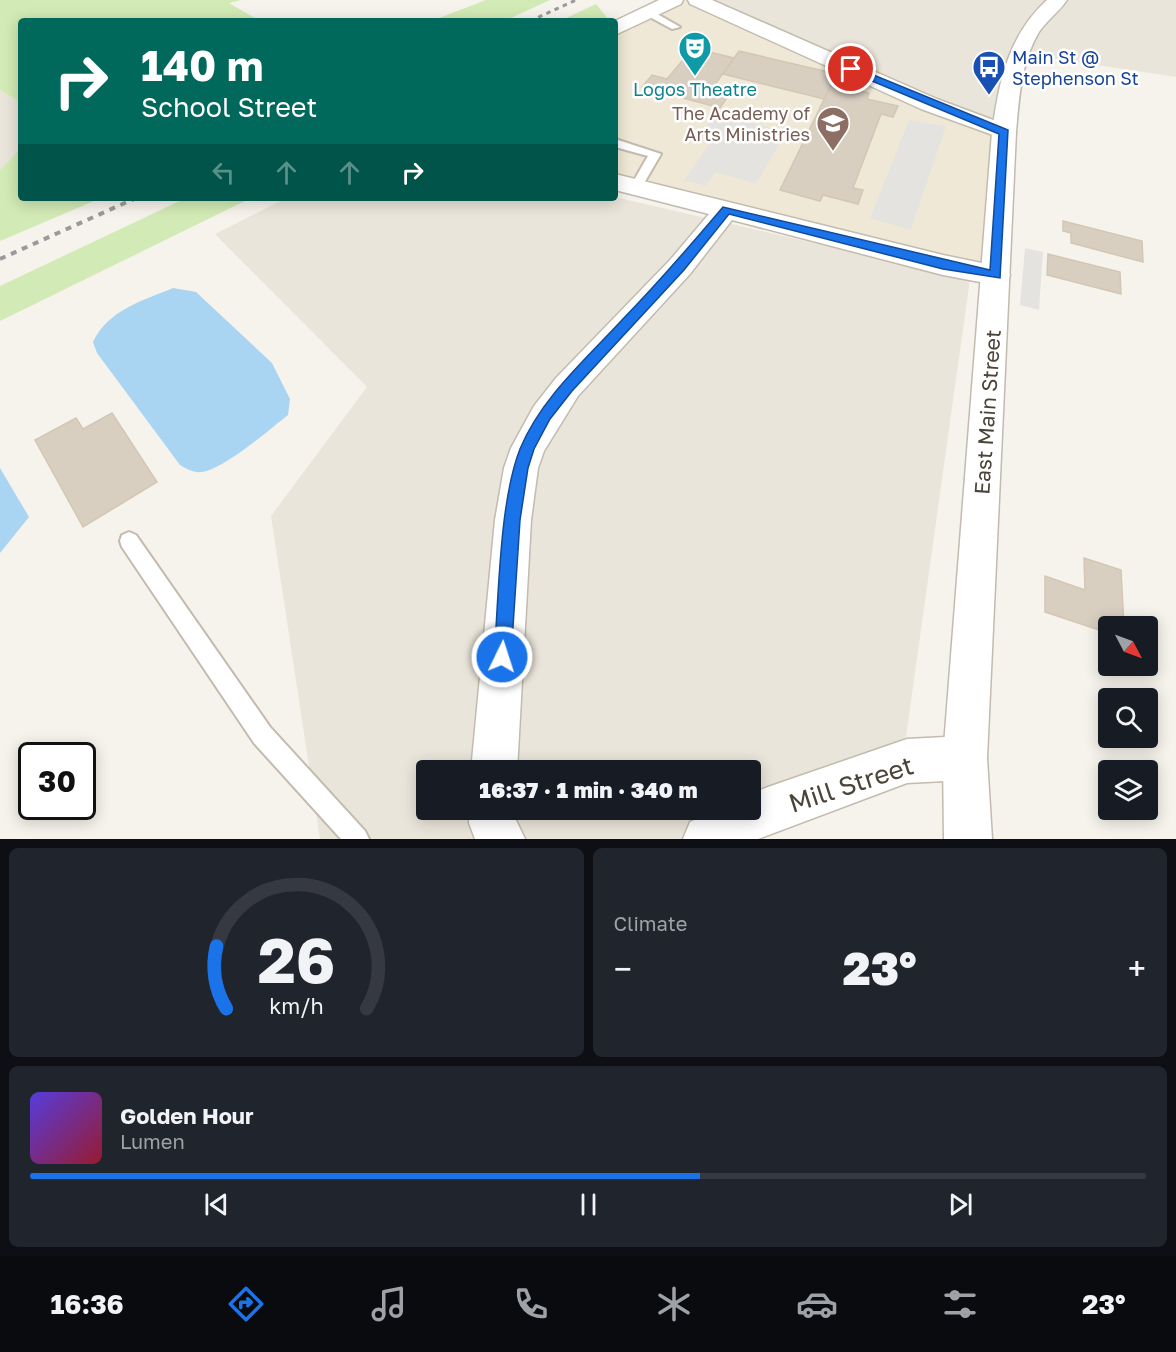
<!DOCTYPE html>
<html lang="en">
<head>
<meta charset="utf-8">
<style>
  :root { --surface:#171b24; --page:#20242c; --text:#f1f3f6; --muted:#9ea1a6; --line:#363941; --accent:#1a73e8 }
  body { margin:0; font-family:"Golos Text",sans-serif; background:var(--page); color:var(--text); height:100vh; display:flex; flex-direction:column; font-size:22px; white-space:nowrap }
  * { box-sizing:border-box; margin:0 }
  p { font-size:20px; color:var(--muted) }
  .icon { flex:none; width:33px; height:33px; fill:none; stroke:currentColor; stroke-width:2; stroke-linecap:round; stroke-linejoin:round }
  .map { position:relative; height:839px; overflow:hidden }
  .drawer { display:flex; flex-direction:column; gap:9px; padding:9px; background:#0d0f14; flex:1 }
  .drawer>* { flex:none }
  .guide { position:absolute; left:18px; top:18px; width:600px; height:183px; border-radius:6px; box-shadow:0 3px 15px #0003; background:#00695c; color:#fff; overflow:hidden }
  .needle { width:39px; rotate:131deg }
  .fabs { position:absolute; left:1098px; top:616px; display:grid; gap:12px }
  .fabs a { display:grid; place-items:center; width:60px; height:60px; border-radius:6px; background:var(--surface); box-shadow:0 3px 15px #0003; font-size:30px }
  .speed { position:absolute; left:18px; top:742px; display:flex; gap:12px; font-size:30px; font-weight:700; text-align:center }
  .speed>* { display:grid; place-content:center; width:78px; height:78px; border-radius:50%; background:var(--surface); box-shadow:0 3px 15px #0003; line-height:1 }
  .speed .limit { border:3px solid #111; border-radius:9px; background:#fff; color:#111 }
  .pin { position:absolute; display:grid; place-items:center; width:51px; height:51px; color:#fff; margin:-26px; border:3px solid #fff; border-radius:50%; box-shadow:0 2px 6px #0007 }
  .me { position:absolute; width:66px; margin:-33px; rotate:4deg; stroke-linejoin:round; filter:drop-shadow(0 0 4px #0008) }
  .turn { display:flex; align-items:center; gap:21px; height:126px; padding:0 24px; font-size:27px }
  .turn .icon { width:78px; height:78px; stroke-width:2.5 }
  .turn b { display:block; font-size:42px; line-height:51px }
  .lanes { display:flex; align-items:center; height:57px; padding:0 24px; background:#0003; justify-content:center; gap:30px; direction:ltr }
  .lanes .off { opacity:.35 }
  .big { font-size:45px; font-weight:800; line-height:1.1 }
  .drawer .card { flex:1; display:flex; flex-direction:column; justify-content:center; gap:9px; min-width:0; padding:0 21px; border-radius:9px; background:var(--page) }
  .drawer .dial { align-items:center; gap:0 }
  .dial svg { height:156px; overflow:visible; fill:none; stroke:var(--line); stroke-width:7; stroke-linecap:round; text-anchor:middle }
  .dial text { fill:var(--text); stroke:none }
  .song { display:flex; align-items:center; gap:18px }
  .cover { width:72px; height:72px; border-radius:9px; background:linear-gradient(135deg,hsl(250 70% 55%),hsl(350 70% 35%)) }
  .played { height:6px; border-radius:3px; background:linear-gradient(90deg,var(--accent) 60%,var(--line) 60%) }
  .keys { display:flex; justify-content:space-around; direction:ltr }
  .heat { display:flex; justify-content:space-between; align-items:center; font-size:33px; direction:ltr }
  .drawer .tiles { flex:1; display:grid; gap:9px; grid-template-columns:1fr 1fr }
  .card:last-child { grid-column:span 2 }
  .trip { position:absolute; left:416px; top:760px; width:345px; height:60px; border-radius:6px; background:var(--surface); box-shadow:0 3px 15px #0003; font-weight:800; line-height:60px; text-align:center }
  .tabs { display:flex; height:96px; justify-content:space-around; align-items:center; background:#090b0e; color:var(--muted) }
  .tabs .icon { width:42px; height:42px }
  .tabs .active { color:var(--accent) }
  .tabs b { font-size:27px; color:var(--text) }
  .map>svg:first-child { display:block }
</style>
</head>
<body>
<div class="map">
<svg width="1176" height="839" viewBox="0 0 1176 839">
  <rect width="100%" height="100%" fill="#f6f3ec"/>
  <path fill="#eae5da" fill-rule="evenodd" d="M714,0H1176V77L1019,53L998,133Z
    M0,90L21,103V148L0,170Z
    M615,197L970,279L906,737L735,839H320L271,516L367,387L215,234L286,198ZM426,771H750V810H426Z"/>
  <path fill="#efe8d6" d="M674,0H697L1004,132L996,275L615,182V29Z"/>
  <path fill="#d2eab5" d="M0,0H241L229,3L260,21H21V103L0,90Z
    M486,0H550L504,21H431Z
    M596,4L610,21H560Z
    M21,148V198H101L0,241V170Z
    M186,198H251L0,321V286Z"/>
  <path fill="#e5e3e0" d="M715,113L786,132L756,184L716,172L706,186L684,180L712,140L699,136Z
    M909,120L946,126L911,230L870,218Z
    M1025,248L1043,252L1039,310L1020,305Z"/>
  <path fill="#a9d4f2" d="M173,288L196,292L272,363L290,399L288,415C269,430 224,469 202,472C193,473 187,469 180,465L97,353L93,342C108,310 142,301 173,288Z
    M0,468L29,517L0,553Z"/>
  <path fill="#d8cfc1" stroke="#d3c7b4" stroke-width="1.5" d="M693,48L734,58L711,90L729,95L720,108L642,87L652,75L667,79Z
    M739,51L837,74L824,99L723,74Z
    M831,85L869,93L867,99L898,106L893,117L881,114L853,188L863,190L858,204L823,195L820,201L780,190Z
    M1063,221L1142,241L1143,262L1071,243V233L1063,231Z
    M1048,254L1120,272L1121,294L1047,275Z
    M112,413L157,482L83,527L35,440L76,418L83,429Z
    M1084,558L1121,570L1124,627H1108V633L1045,612V576L1085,590Z"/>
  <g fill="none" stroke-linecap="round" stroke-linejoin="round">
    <g stroke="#c2bbae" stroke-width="4">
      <path id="service" d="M646,11H652L680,27L672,29L646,15Z
        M615,139L661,154L640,190H632L630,187L648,156L615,147Z
        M129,532L136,535L270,727L365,831L369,839H341L254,743L122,547L120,541L122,535Z"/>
    </g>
    <g stroke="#c2bbae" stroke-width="3">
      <path id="minor" d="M659,0H683L681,4L615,35V21Z
        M688,0H712L937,99L1012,127L1016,132L1012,137L1004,139L921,109L690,4Z
        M615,174L943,255L1006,268L1010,275L1006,282L996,285L943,275L732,220L690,274L578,396L544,451L538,468L531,520L517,771H471L495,520L504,468L511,448L534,406L556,378L670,260L709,214L615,190Z
        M965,736L981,742L987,758L981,774L965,780L907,783L758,839H683L690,822L716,810H750V794L768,787L907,739Z
        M469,810H515V818L525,839H475L469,823Z"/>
    </g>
    <g stroke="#c2bbae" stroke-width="3">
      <path id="tertiary" d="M1047,0H1067C1059,12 1047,20 1039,32C1021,62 1019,98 1016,132L987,758L992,839H944L943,758L992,132C999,81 1008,36 1047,0Z"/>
    </g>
    <use href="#service" fill="#fff" fill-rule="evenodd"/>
    <use href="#minor" fill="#fff" fill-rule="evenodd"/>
    <use href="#tertiary" fill="#fff" fill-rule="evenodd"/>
    <path stroke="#9a9a9a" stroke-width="3" stroke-dasharray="4.5 4.5" stroke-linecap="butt" d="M530,21L576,0"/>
    <path stroke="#9a9a9a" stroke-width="4" stroke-dasharray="6 6" stroke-linecap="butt" d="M0,259L136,198"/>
  </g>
  <path fill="#1a73e8" stroke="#114b97" stroke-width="1.5" d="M848,67H854L1008,130L1000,278L943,269L729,214L684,270L572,391L550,419L534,449L528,468L520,520L511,657L509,663L502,665L496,663L494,657C499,597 499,503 520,449C541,398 586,359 622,320C657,284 690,246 723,207L990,270L999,134L848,71Z"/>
  <defs>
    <g id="theatre-pin" transform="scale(1.725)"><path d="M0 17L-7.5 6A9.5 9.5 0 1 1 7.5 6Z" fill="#0f9aa8" stroke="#fff"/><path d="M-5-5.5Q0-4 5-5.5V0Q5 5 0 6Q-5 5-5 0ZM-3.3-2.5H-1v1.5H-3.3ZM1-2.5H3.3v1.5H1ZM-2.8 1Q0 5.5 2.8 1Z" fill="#fff"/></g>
    <g id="bus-pin" transform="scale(1.725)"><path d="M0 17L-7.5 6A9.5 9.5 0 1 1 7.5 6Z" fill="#1a4fb4" stroke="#fff"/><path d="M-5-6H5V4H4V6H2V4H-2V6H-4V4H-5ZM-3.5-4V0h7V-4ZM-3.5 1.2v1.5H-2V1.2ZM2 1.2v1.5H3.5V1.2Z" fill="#fff"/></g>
    <g id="university-pin" transform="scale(1.725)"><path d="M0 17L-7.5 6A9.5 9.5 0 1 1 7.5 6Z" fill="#8d6e63" stroke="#fff"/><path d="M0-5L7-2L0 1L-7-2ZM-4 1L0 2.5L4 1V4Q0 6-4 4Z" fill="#fff"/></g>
  </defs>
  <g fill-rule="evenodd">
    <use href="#theatre-pin" x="695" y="48"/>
    <use href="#bus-pin" x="989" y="67"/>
    <use href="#university-pin" x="833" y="123"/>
  </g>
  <g text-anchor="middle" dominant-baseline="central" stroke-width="5" stroke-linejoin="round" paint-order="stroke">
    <g font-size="18" fill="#164399" stroke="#fff" text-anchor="start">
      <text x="1012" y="57">Main St @<tspan x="1012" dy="21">Stephenson St</tspan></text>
    </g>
    <g font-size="18" fill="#0d838f" stroke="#fff">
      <text x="695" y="89">Logos Theatre</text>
    </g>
    <g font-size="18" fill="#785e54" stroke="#fff" text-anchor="end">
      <text x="810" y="113">The Academy of<tspan x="810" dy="21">Arts Ministries</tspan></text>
    </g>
    <g font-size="21" fill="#4b4439" stroke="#fff">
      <text transform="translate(987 412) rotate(-86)">East Main Street</text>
    </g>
    <g font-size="26" fill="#4b4439" stroke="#fff">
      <text transform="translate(851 784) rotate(-18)">Mill Street</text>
    </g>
  </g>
</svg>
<div class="fabs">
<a><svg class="needle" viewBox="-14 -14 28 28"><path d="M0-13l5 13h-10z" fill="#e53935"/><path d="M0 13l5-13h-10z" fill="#9ea1a6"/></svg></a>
<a><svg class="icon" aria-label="search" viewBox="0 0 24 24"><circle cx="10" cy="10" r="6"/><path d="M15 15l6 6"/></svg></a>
<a><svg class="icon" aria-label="layers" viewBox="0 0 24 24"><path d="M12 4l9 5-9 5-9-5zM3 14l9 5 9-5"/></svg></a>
</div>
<div class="speed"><div class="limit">30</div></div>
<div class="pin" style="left:851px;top:69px;background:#d93025"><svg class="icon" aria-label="arrive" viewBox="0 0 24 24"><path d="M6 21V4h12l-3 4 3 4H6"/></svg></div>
<svg class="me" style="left:502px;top:657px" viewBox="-20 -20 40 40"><circle r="17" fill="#1a73e8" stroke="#fff" stroke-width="3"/><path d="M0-11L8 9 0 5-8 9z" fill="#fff"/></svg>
<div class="trip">16:37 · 1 min · 340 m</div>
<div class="guide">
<div class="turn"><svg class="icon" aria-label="right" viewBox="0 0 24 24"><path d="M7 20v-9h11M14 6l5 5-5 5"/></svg><div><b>140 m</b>School Street</div></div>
<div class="lanes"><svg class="icon off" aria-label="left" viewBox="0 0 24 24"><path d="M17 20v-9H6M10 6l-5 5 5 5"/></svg><svg class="icon off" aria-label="ahead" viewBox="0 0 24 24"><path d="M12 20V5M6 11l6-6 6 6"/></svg><svg class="icon off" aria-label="ahead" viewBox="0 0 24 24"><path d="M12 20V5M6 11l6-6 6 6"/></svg><svg class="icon" aria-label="right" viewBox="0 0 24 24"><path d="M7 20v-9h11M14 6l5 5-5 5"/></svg></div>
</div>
</div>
<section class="drawer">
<div class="tiles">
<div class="card dial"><svg viewBox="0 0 100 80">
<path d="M14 69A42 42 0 1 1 86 69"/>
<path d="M14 69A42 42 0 0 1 9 37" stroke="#1a73e8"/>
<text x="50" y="56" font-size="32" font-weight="700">26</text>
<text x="50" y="72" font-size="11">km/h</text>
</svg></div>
<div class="card"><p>Climate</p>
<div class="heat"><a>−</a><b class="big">23°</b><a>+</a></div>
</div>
<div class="card">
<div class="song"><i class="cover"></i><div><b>Golden Hour</b><p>Lumen</p></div></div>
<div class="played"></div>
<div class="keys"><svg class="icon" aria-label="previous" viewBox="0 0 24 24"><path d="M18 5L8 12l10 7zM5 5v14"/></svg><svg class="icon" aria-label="pause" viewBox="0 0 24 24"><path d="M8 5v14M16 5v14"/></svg><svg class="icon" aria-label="next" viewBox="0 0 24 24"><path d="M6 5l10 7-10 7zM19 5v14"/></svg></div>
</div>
</div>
</section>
<nav class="tabs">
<b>16:36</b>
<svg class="icon active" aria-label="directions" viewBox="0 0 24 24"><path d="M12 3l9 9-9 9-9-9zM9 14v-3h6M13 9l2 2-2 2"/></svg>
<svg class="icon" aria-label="music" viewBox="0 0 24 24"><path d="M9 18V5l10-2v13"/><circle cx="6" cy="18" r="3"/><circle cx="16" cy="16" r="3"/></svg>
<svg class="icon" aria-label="phone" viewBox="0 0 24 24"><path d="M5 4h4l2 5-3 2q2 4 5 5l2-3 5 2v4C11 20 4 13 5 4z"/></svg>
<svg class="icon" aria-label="climate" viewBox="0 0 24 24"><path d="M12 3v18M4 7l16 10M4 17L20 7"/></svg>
<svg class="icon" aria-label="car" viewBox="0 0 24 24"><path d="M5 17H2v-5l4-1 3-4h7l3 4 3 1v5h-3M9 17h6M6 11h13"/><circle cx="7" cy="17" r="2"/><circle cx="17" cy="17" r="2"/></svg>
<svg class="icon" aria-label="filters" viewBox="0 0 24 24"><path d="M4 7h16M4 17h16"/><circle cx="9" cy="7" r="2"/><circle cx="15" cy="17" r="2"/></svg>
<b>23°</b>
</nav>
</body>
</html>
